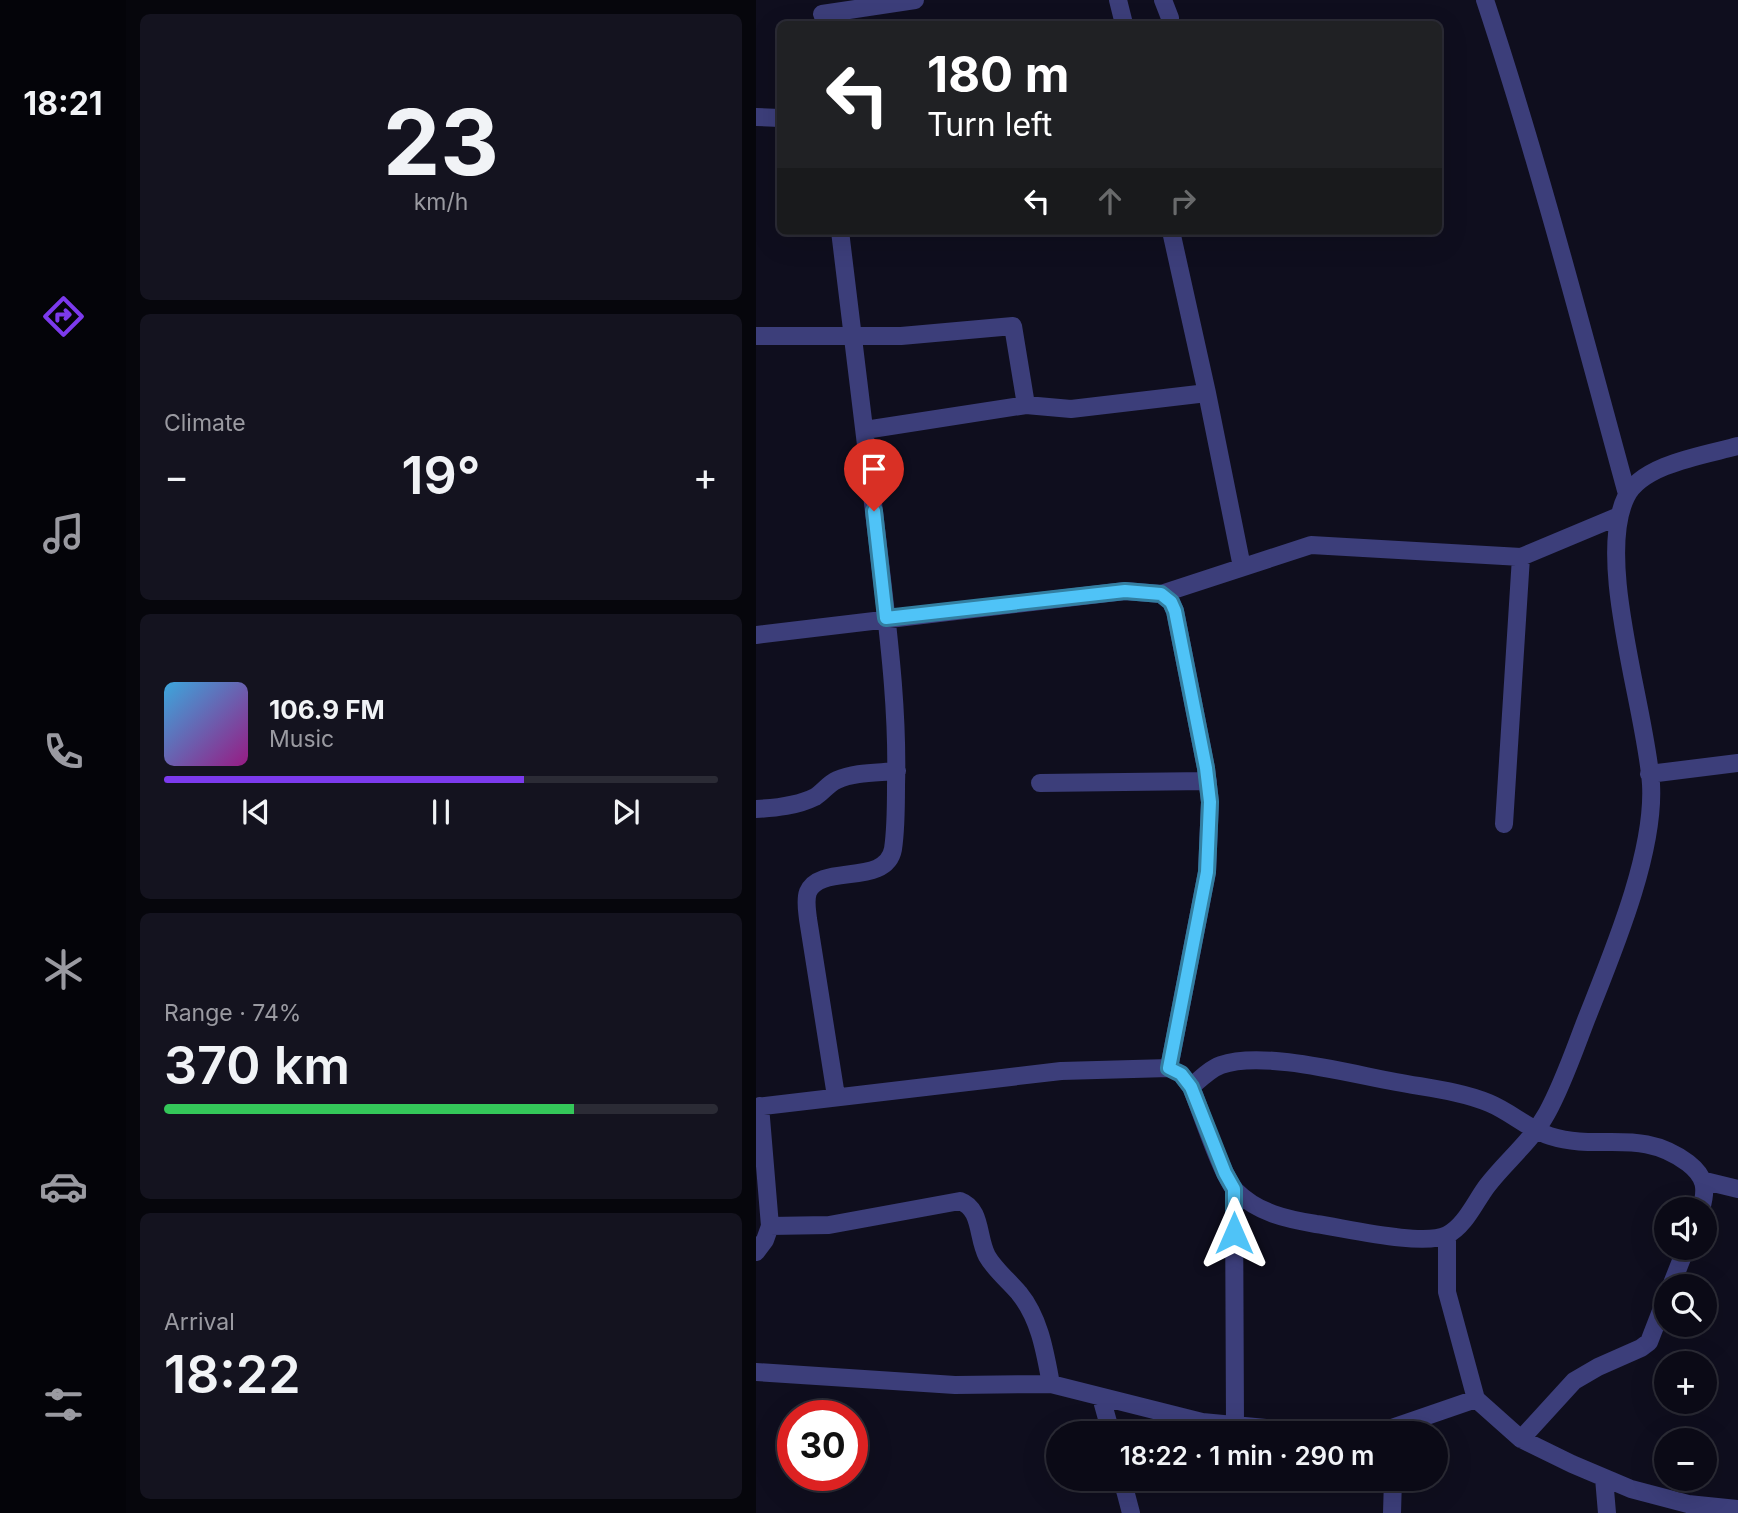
<!DOCTYPE html>
<html lang="en">
<head>
<meta charset="utf-8">
<style>
  :root { --surface:#0b0a16; --page:#14131f; --text:#f1f3f6; --muted:#9a9aa1; --line:#2b2b35; --accent:#7c3aed }
  body { margin:0; font-family:Inter,sans-serif; background:var(--page); color:var(--text); height:100vh; display:flex; flex-direction:column; font-size:26px; white-space:nowrap }
  * { box-sizing:border-box; margin:0 }
  p { font-size:23px; color:var(--muted) }
  .icon { flex:none; width:38px; height:38px; fill:none; stroke:currentColor; stroke-width:2; stroke-linecap:round; stroke-linejoin:round }
  .map { position:relative; flex:1; overflow:hidden }
  .panel { display:flex; flex-direction:column; gap:14px; padding:14px; background:#06060c; width:630px }
  .panel>* { flex:none }
  .banner { position:absolute; left:21px; top:21px; width:665px; height:214px; border-radius:10px; box-shadow:0 7px 28px #0002,0 0 0 2px var(--line); background:#202124; color:#fff; overflow:hidden }
  .buttons { position:absolute; left:898px; top:1197px; display:grid; gap:14px }
  .buttons a { display:grid; place-items:center; width:63px; height:63px; border-radius:50%; background:var(--surface); box-shadow:0 7px 28px #0002,0 0 0 2px var(--line); font-size:35px }
  .speed { position:absolute; left:21px; top:1400px; display:flex; gap:14px; font-size:35px; font-weight:700; text-align:center }
  .speed>* { display:grid; place-content:center; width:91px; height:91px; border-radius:50%; background:var(--surface); box-shadow:0 7px 28px #0002,0 0 0 2px var(--line); line-height:1 }
  .speed .limit { border:10px solid #d22; background:#fff; color:#111 }
  .pin { position:absolute; display:grid; place-items:center; width:60px; height:60px; color:#fff; margin:-72px -30px; border-radius:50% 50% 50% 0; rotate:-45deg; box-shadow:0 0 7px #0007 }
  .pin .icon { rotate:45deg }
  .me { position:absolute; width:77px; margin:-38px; rotate:0deg; stroke-linejoin:round; filter:drop-shadow(0 0 5px #0008) }
  .turn { display:flex; align-items:center; gap:24px; height:147px; padding:0 35px; font-size:32px }
  .turn .icon { width:91px; height:91px; stroke-width:2.5 }
  .turn b { display:block; font-size:49px; line-height:60px }
  .lanes { display:flex; align-items:center; height:66px; padding:0 35px; background:#0003; justify-content:center; gap:35px; direction:ltr }
  .lanes .off { opacity:.35 }
  .big { font-size:52px; font-weight:600; line-height:1.1 }
  .panel .widget { flex:1; display:flex; flex-direction:column; justify-content:center; gap:10px; min-width:0; padding:0 24px; border-radius:10px; background:var(--page) }
  .panel .dial { align-items:center; gap:0 }
  .dial b { font-size:91px; line-height:1 }
  .song { display:flex; align-items:center; gap:21px }
  .cover { width:84px; height:84px; border-radius:10px; background:linear-gradient(135deg,hsl(200 70% 55%),hsl(310 70% 35%)) }
  .played { height:7px; border-radius:4px; background:linear-gradient(90deg,var(--accent) 65%,var(--line) 65%) }
  .keys { display:flex; justify-content:space-around; direction:ltr }
  .heat { display:flex; justify-content:space-between; align-items:center; font-size:38px; direction:ltr }
  .charge { height:10px; border-radius:5px; background:linear-gradient(90deg,#34c759 74%,var(--line) 0) }
  .trip { position:absolute; left:290px; top:1421px; width:402px; height:70px; border-radius:35px; background:var(--surface); box-shadow:0 7px 28px #0002,0 0 0 2px var(--line); font-weight:600; line-height:70px; text-align:center }
  main { display:flex; flex:1; min-height:0 }
  .tabs { display:flex; flex-direction:column; width:126px; justify-content:space-around; align-items:center; background:#040409; color:var(--muted) }
  .tabs .icon { width:49px; height:49px }
  .tabs .selected { color:var(--accent) }
  .tabs b { font-size:32px; color:var(--text) }
  .map>svg:first-child { display:block }
</style>
</head>
<body>
<main>
<nav class="tabs">
<b>18:21</b>
<svg class="icon selected" aria-label="directions" viewBox="0 0 24 24"><path d="M12 3l9 9-9 9-9-9zM9 14v-3h6M13 9l2 2-2 2"/></svg>
<svg class="icon" aria-label="music" viewBox="0 0 24 24"><path d="M9 18V5l10-2v13"/><circle cx="6" cy="18" r="3"/><circle cx="16" cy="16" r="3"/></svg>
<svg class="icon" aria-label="phone" viewBox="0 0 24 24"><path d="M5 4h4l2 5-3 2q2 4 5 5l2-3 5 2v4C11 20 4 13 5 4z"/></svg>
<svg class="icon" aria-label="climate" viewBox="0 0 24 24"><path d="M12 3v18M4 7l16 10M4 17L20 7"/></svg>
<svg class="icon" aria-label="car" viewBox="0 0 24 24"><path d="M5 17H2v-5l4-1 3-4h7l3 4 3 1v5h-3M9 17h6M6 11h13"/><circle cx="7" cy="17" r="2"/><circle cx="17" cy="17" r="2"/></svg>
<svg class="icon" aria-label="filters" viewBox="0 0 24 24"><path d="M4 7h16M4 17h16"/><circle cx="9" cy="7" r="2"/><circle cx="15" cy="17" r="2"/></svg>
</nav>
<section class="panel">
<div class="widget dial"><b>23</b><p>km/h</p></div>
<div class="widget"><p>Climate</p>
<div class="heat"><a>−</a><b class="big">19°</b><a>+</a></div>
</div>
<div class="widget">
<div class="song"><i class="cover"></i><div><b>106.9 FM</b><p>Music</p></div></div>
<div class="played"></div>
<div class="keys"><svg class="icon" aria-label="previous" viewBox="0 0 24 24"><path d="M18 5L8 12l10 7zM5 5v14"/></svg><svg class="icon" aria-label="pause" viewBox="0 0 24 24"><path d="M8 5v14M16 5v14"/></svg><svg class="icon" aria-label="next" viewBox="0 0 24 24"><path d="M6 5l10 7-10 7zM19 5v14"/></svg></div>
</div>
<div class="widget"><p>Range · 74%</p><b class="big">370 km</b><div class="charge"></div></div>
<div class="widget"><p>Arrival</p><b class="big">18:22</b></div>
</section>
<div class="map">
<svg width="982" height="1513" viewBox="0 0 982 1513">
  <rect width="100%" height="100%" fill="#0f0e1e"/>
  <g fill="none" stroke-linecap="round" stroke-linejoin="round">
    <path stroke="#3c3e7a" stroke-width="18" d="M362,0L368,24
      M407,0L414,18
      M729,0C783,163 826,329 871,494
      M66,14L159,0
      M0,117L24,118
      M415,231L451,393
      M0,336H145L257,326L270,405L109,430
      M270,405L315,409L451,393L486,567
      M405,594L555,545L765,557L863,516
      M0,635L369,591L405,594L415,602L419,611L450,768L454,802L451,872L413,1068
      M893,774L982,763
      M284,783L452,781
      M0,809C20,808 41,806 59,797C67,792 72,784 81,780C99,772 121,773 141,771
      M748,824L765,557
      M435,1087C444,1079 454,1069 465,1065C507,1050 595,1074 640,1082C671,1088 704,1091 733,1103C755,1112 772,1129 794,1136C844,1152 884,1127 932,1163C950,1177 951,1189 945,1209
      M80,1096L52,919C51,910 49,900 52,892C64,863 130,887 137,849C140,829 140,807 140,786C142,716 134,648 126,579C112,463 99,347 84,231
      M0,1107L305,1071L413,1068L425,1074L435,1087C444,1108 466,1177 480,1191C502,1213 530,1219 560,1224C589,1228 667,1247 691,1235C709,1226 719,1202 731,1186C750,1161 775,1142 791,1113C807,1084 818,1051 830,1020C856,954 899,854 895,784C890,709 839,561 870,497C886,464 949,455 982,446
      M949,1181L982,1189
      M478,1189L479,1425
      M14,1226L73,1225L204,1201C226,1209 221,1237 231,1256C239,1270 252,1280 263,1293C284,1319 289,1352 295,1384
      M691,1235V1292L720,1399L765,1439L816,1464L875,1489L932,1504L982,1509
      M0,1252L9,1240L14,1226L4,1106
      M915,1286L930,1248
      M0,1372L199,1385L295,1384L446,1422L566,1433
      M345,1397L355,1433
      M607,1433L627,1431L720,1399
      M765,1439L818,1381L842,1367L885,1348L893,1342L910,1298
      M848,1478L851,1513
      M366,1479L375,1513
      M636,1513L637,1479"/>
  </g>
  <g fill="none" stroke-linecap="round" stroke-linejoin="round">
    <g stroke="#337fa1" stroke-width="18">
      <path id="route" d="M118,511L130,618L369,591L405,594L415,602L419,611L450,768L454,802L451,872L413,1068L425,1074L435,1087L469,1173L478,1189V1233"/>
    </g>
    <use href="#route" stroke="#4fc3f7" stroke-width="12"/>
  </g>
</svg>
<div class="buttons">
<a><svg class="icon" aria-label="sound" viewBox="0 0 24 24"><path d="M4 9h4l5-4v14l-5-4H4zM17 9q2 3 0 6"/></svg></a>
<a><svg class="icon" aria-label="search" viewBox="0 0 24 24"><circle cx="10" cy="10" r="6"/><path d="M15 15l6 6"/></svg></a>
<a>+</a>
<a>−</a>
</div>
<div class="speed"><div class="limit">30</div></div>
<div class="pin" style="left:118px;top:511px;background:#d93025"><svg class="icon" aria-label="arrive" viewBox="0 0 24 24"><path d="M6 21V4h12l-3 4 3 4H6"/></svg></div>
<svg class="me" style="left:478px;top:1233px" viewBox="-20 -20 40 40"><path d="M0-17L14 15 0 8-14 15z" fill="#4fc3f7" stroke="#fff" stroke-width="4"/></svg>
<div class="trip">18:22 · 1 min · 290 m</div>
<div class="banner">
<div class="turn"><svg class="icon" aria-label="left" viewBox="0 0 24 24"><path d="M17 20v-9H6M10 6l-5 5 5 5"/></svg><div><b>180 m</b>Turn left</div></div>
<div class="lanes"><svg class="icon" aria-label="left" viewBox="0 0 24 24"><path d="M17 20v-9H6M10 6l-5 5 5 5"/></svg><svg class="icon off" aria-label="ahead" viewBox="0 0 24 24"><path d="M12 20V5M6 11l6-6 6 6"/></svg><svg class="icon off" aria-label="right" viewBox="0 0 24 24"><path d="M7 20v-9h11M14 6l5 5-5 5"/></svg></div>
</div>
</div>
</main>
</body>
</html>
